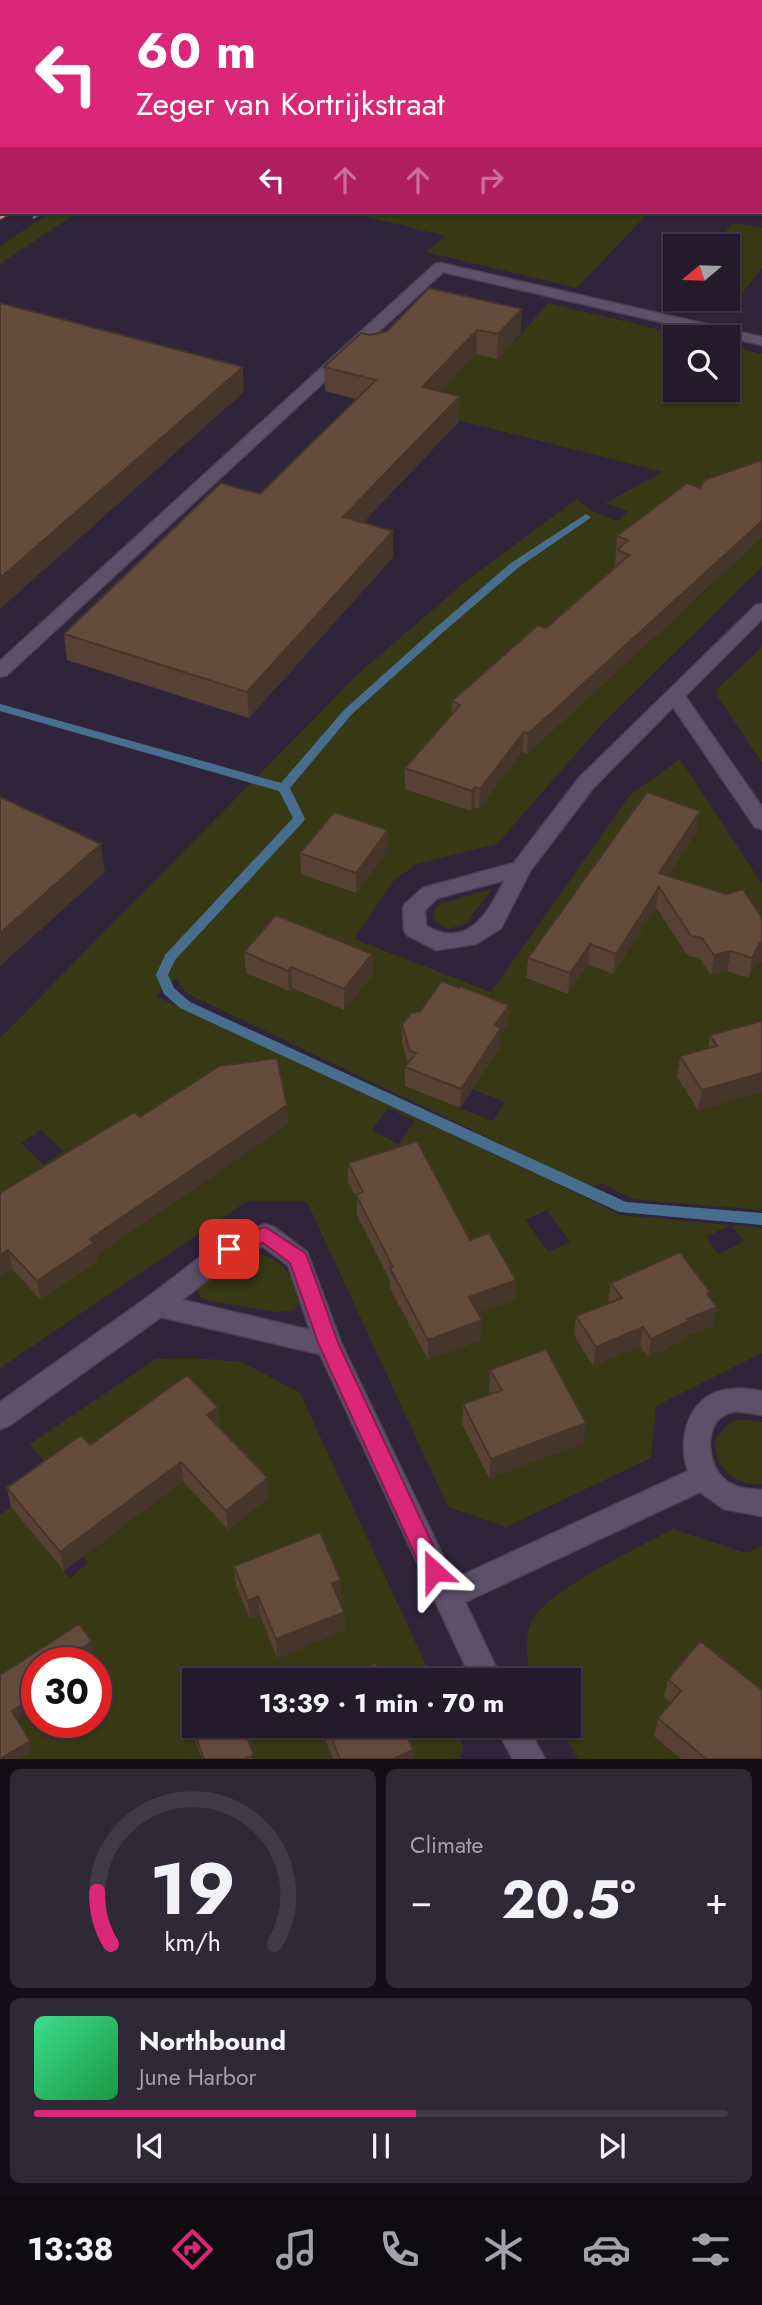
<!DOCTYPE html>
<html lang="en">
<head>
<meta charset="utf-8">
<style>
  :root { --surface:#231b2b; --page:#2f2837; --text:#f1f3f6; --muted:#a3a1a9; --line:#403947; --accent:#db2777 }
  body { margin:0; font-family:Jost,sans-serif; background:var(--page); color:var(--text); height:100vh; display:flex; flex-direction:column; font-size:26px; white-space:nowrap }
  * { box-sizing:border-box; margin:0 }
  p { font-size:23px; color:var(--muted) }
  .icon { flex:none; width:38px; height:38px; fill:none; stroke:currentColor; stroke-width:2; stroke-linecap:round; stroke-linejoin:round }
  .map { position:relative; height:1759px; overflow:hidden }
  .details { display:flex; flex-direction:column; gap:10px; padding:10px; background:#130f18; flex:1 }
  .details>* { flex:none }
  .hud { position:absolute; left:0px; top:0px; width:763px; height:214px; box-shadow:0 2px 5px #0004,0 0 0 2px var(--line); background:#db2777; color:#fff; overflow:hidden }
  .needle { width:46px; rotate:251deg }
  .fabs { position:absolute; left:663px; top:234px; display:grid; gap:14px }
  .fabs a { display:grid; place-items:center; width:77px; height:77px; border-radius:0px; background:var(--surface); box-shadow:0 2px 5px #0004,0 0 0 2px var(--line); font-size:35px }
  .speed { position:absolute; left:21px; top:1647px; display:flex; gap:14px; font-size:35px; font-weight:700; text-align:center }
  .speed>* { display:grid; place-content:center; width:91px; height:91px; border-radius:50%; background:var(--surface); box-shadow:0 2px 5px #0004,0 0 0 2px var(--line); line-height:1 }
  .speed .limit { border:10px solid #d22; background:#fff; color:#111 }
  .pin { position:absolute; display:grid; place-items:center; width:60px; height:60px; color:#fff; margin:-30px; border-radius:14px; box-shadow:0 4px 10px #0006 }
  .me { position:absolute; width:77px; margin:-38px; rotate:336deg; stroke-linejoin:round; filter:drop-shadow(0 0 5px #0008) }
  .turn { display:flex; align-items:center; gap:24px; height:147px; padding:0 21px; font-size:32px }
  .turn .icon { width:91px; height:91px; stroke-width:2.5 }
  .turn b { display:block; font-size:49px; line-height:60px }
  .lanes { display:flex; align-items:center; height:66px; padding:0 21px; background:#0003; justify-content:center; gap:35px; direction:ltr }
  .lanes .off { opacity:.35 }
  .big { font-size:52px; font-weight:700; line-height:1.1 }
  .details .card { flex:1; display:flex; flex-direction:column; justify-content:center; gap:10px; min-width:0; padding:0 24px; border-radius:10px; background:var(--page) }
  .details .dial { align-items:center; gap:0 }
  .dial svg { height:182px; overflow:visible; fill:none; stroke:var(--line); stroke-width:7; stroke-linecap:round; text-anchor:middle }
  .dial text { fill:var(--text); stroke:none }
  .song { display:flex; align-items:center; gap:21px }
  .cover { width:84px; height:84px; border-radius:10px; background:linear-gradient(135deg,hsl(150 70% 55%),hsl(140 70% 35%)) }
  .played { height:7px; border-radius:4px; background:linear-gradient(90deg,var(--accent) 55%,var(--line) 55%) }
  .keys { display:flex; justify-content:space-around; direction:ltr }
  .heat { display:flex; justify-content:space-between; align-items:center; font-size:38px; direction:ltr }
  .details .tiles { flex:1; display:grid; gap:10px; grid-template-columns:1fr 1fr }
  .card:last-child { grid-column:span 2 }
  .trip { position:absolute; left:182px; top:1668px; width:399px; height:70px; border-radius:0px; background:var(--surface); box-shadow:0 2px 5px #0004,0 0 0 2px var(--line); font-weight:700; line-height:70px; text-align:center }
  .dock { display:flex; height:112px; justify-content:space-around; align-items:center; background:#0e0b11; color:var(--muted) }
  .dock .icon { width:49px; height:49px }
  .dock .active { color:var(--accent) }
  .dock b { font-size:32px; color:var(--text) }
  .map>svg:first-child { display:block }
</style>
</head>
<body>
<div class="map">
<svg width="762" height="1759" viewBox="0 0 762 1759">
  <rect width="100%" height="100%" fill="#2f2439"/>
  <path fill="#363914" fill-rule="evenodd" d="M51,212H78L0,264V246Z
    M345,212H649L577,288L426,252L446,236Z
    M733,223L762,228V268L734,303L717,299H728V247H712Z
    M548,303L695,338H676V390H728V346L762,354V478L711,532L753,547L762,539V567L601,725L497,844L417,864L394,880L354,939L491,992L630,795L680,759L762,884V943L699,958L749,978L757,963L762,962V1210L633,1199L602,1184L589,1186L186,993L176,978L156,996L554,1182L620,1215L762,1228V1353L656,1406L651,1458L506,1527L448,1507L307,1202H246L0,1368V1277L12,1269L40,1299L0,1213V1038L358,674L466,581L577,499L592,511L618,521L628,511L605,503L663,472L418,410L469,352L516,340ZM626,559L711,583L713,584L695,601L615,570ZM325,950L344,1010L292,988ZM472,1089L505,1102L493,1121L459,1108ZM388,1108L415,1121L398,1144L372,1130ZM41,1130L63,1151L43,1165L21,1143ZM349,1183L447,1219L363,1213ZM547,1210L570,1242L548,1252L525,1220ZM731,1225L744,1241L718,1254L706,1237Z
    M762,647V763L717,695L718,688Z
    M492,889L465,924L448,929L434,920L435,908L440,904Z
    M250,1254C279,1253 295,1276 298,1304L294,1310L276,1312L209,1301L201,1297L197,1290C202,1272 233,1258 250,1254Z
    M194,1358L242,1362L300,1393L433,1680H194V1726H224L194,1738L202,1759H19L15,1720L37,1706V1722H96V1662H75L59,1645L0,1687V1515L11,1507L70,1578L88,1563L83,1556L138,1515L55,1476L30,1444L156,1359ZM321,1551L278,1658L260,1615L250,1619Z
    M740,1419L762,1422V1484C734,1486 714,1467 715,1440L729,1423Z
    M673,1529L746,1553L762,1546V1712L664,1697L677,1709L681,1759H578L559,1726H569V1680H533C527,1660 523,1643 531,1623C543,1592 642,1546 673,1529Z
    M240,1726H320L333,1759H253Z
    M395,1726H454L463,1746L460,1759H409Z"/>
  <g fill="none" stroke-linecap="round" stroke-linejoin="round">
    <path fill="#476e8f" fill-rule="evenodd" d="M586,514L591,517L589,519L519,567L441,634L352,714L290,788L305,819L303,822L175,960L168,975L174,988L190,1002L626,1202L762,1213V1225L619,1212L180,1008L164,994L156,975L165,955L293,818L279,791L0,711V704L281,783L344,710L433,630L511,563Z"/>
    <g stroke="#4d4255" stroke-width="3">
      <path id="street" d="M440,263L762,337V345L443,272L7,675L0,677V661L435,264Z
        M762,604V619L685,696L762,807V829L755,827L673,707L593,788L530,871L501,928L476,944L436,950L407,935L404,930L403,908L406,903L423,888L514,863L579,778L756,605ZM505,880C488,912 469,951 426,926L425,910L437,898Z
        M265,1224L274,1227L307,1252L342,1345L454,1579L688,1471C676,1435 691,1390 734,1389C743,1388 753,1390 762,1391V1415C753,1414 743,1411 734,1412C702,1416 705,1464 725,1480C736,1489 748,1489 762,1490V1516L724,1509L700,1492L465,1602L502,1680H472L320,1354L161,1317L10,1425L0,1429V1402L148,1297L220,1242ZM262,1246L288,1265L310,1330L182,1300L238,1256Z
        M495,1726H527L545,1759H513Z"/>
    </g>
    <g stroke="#4d4255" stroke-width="3">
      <path id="highway" d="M62,0H75L61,2Z
        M325,0H340L324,2Z
        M0,36H2L0,43Z
        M2,209V212H13L0,219Z"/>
    </g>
    <path stroke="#7d7486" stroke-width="2.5" stroke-dasharray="4.5 2" stroke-linecap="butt" d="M26,2L29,0
      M33,218L42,212"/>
    <use href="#street" fill="#5d5169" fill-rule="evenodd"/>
    <use href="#highway" fill="#f2a7a5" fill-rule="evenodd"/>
  </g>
  <path fill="#564134" d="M429,288L521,333L497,359L476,354L440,391L459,421L363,523L393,531V557L249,718L67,660L64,634L260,494L356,399L325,391L324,367L370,335L387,331Z
    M762,460V538L527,754L522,752L479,809L474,807L471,811L405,789V768L451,714L452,701L546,628L615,567L617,536L700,488Z
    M388,830V851L356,893L301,874L300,853Z
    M697,831L668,875L762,918V962L757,963L749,978L727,971L711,975L699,958L688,956L656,907L613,974L588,964L568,994L526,978L528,958Z
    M244,952L372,954L373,974L344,1010L292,988L289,991L246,973Z
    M459,988L509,1005L508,1024L501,1034L500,1047L460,1108L405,1086V1067L408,1063L402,1043V1024L420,1011Z
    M762,1021V1092L698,1110L677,1077L680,1056L708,1049L710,1035Z
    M140,1117L288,1124L96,1256L97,1262L40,1299L12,1269L0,1277V1193Z
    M348,1163L516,1280L515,1300L478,1313L481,1340L428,1360L390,1288V1281L357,1215V1199L348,1183Z
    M611,1283L709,1297L713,1326L686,1336L685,1340L648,1357L640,1346L593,1366L574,1335L576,1316L610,1303L608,1301Z
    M490,1370L584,1443L489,1478L462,1424L463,1404L491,1394L489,1390Z
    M218,1407L220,1427L269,1498L228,1530L183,1481L64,1571L11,1507L7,1488L90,1445Z
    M234,1566L341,1580V1599H339L344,1612L345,1630L277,1658L260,1615L250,1620L236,1585Z
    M668,1679L762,1759H681L654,1736L658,1718L671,1703L664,1697Z
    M320,1726H403L413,1759H333Z
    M193,1729L254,1759H202L194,1738Z"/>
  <path fill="#46352a" d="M762,107V130L761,131V108Z
    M522,309L521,333L497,359L498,334Z
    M477,330L476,354L421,411L422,387Z
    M243,367L244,392L0,609V578Z
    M460,396L459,421L344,543L343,517Z
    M762,521V538L527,754L528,734Z
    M393,531V557L249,718L247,692Z
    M524,732L522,752L479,809L480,789Z
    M475,787L474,807L471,811L472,791Z
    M700,811L697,831L659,889L656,907L613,974L616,954L659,873Z
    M388,830V851L356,893V873Z
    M101,844L105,872L0,966V933Z
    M760,943H762V962L757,963L749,978L752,958Z
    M590,944L588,964L568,994L570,973Z
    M731,951L727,971L711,975L714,955Z
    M372,954L373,974L344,1010V989Z
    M291,967L292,988L289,991L288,971Z
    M509,1005L508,1024L501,1034L500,1047L460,1108L461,1089L495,1025Z
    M762,1073V1092L698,1110L702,1090Z
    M287,1105L288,1124L96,1256L97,1262L40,1299L37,1281L90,1239Z
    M8,1250L12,1269L0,1277V1255Z
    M516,1280L515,1300L468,1317L469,1297Z
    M710,1292L707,1311L717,1307L713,1326L686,1336L685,1340L648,1357L651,1339L687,1319L707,1294Z
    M482,1320L481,1340L428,1360V1340Z
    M643,1327L640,1346L593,1366L596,1347Z
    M218,1407L220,1427L207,1415Z
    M586,1423L584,1443L489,1478L491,1459Z
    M181,1462L183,1481L64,1571L60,1552Z
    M268,1478L269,1498L228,1530L226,1511Z
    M341,1580V1599L333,1602L332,1583Z
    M258,1596L260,1615L250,1620L248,1601Z
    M344,1612L345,1630L277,1658L276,1639Z
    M92,1641L94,1650L79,1662H65Z
    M37,1694V1706L15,1720L12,1711Z
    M30,1741L32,1751L19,1759H2Z
    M413,1750V1759H393Z"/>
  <path fill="#644c3c" stroke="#46352a" stroke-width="2" d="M402,0H421L430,2H399Z
    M761,64H762L761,108Z
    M429,288L522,309L498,334L477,330L422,387L460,396L343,517L393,531L247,692L64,634L221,483L260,494L376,380L324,367L361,333L370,335L387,331Z
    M0,303L243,367L0,578Z
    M762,460V521L528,734L524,732L480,789L475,787L472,791L405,768L460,705L452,701L538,625L546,628L629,555L617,550L628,540L617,536L687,483L700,488L704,480Z
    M647,792L700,811L659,873L726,894L743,889L762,918V943H760L752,958L731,951L714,955L702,938L691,936L659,887L616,954L590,944L570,973L528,958Z
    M0,797L101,844L0,933Z
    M334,812L388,830L356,873L300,853Z
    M276,915L372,954L344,989L291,967L288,971L244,952Z
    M442,981L459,988L460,986L509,1005L495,1025L501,1028L461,1089L405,1067L416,1053L410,1051L402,1024L411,1013L420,1011Z
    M762,1021V1073L702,1090L680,1056L717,1046L710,1035Z
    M277,1058L287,1105L90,1239L94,1243L37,1281L8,1250L0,1255V1193L134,1112L140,1117L219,1066Z
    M417,1141L470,1240L489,1233L516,1280L469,1297L482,1320L428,1340L390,1268L393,1267L356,1195L363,1192L348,1163Z
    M680,1252L710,1292L707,1294L717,1307L687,1319L689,1321L651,1339L643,1327L596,1347L576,1316L622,1298L611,1283Z
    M546,1349L586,1423L491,1459L463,1404L502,1390L490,1370Z
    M187,1375L218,1407L207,1415L268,1478L226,1511L181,1462L60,1552L7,1488L81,1435L90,1445Z
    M320,1532L341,1580L332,1583L344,1612L276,1639L258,1596L248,1601L234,1566Z
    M79,1624L92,1641L65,1662H37V1694L12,1711L30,1741L0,1759V1675Z
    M700,1641L762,1690V1759H706L658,1718L681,1691L668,1679Z
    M376,1663L383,1680H335Z
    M201,1726H242L254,1755L245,1759H204L193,1729Z
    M327,1726H403L413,1750L393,1759H340Z"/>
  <path fill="#db2777" stroke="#8e194d" stroke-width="2" d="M265,1227L305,1253L308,1259L339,1345L445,1571L442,1579L434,1582L426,1579L319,1345L290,1263L263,1243L229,1257L223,1254L220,1249L223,1243Z"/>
</svg>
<div class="fabs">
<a><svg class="needle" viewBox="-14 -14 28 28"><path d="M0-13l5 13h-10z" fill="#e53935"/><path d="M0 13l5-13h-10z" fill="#a3a1a9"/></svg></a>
<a><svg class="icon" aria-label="search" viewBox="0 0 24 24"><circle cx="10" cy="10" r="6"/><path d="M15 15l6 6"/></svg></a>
</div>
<div class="speed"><div class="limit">30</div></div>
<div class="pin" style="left:229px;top:1249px;background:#d93025"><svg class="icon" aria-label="arrive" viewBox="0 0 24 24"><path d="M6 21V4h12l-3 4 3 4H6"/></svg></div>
<svg class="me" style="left:434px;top:1571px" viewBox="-20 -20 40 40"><path d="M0-17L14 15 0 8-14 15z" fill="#db2777" stroke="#fff" stroke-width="4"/></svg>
<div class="trip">13:39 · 1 min · 70 m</div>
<div class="hud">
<div class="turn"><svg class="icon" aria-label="left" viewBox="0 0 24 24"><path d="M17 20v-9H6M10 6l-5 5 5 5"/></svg><div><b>60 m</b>Zeger van Kortrijkstraat</div></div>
<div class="lanes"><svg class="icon" aria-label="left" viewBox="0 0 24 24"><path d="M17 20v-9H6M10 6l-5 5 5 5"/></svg><svg class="icon off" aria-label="ahead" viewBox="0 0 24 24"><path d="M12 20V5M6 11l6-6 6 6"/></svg><svg class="icon off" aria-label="ahead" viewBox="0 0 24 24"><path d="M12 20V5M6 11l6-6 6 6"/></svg><svg class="icon off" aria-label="right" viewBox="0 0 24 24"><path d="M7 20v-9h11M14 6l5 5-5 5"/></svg></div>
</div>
</div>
<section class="details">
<div class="tiles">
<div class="card dial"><svg viewBox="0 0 100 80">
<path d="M14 69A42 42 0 1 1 86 69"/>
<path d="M14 69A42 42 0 0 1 8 46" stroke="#db2777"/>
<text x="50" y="56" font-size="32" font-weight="700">19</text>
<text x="50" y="72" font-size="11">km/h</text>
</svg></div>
<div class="card"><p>Climate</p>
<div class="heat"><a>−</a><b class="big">20.5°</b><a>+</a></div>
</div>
<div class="card">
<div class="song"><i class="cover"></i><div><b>Northbound</b><p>June Harbor</p></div></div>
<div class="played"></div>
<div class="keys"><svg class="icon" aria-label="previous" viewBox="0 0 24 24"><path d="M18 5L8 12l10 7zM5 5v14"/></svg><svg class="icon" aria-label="pause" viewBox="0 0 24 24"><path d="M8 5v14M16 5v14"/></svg><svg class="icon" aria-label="next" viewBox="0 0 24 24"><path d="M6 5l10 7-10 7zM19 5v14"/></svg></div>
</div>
</div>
</section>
<nav class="dock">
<b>13:38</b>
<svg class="icon active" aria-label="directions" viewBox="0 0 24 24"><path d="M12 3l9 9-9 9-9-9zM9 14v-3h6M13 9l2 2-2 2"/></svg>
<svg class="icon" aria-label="music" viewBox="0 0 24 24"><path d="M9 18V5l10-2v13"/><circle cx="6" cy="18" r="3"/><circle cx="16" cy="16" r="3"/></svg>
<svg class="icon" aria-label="phone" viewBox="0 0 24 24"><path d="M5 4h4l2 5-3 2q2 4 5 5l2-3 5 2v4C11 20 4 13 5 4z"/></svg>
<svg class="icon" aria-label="climate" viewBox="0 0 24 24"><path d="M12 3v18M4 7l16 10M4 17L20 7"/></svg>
<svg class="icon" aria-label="car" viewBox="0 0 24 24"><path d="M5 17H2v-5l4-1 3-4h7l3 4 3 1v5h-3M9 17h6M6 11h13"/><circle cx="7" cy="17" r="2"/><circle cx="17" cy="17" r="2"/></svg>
<svg class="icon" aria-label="filters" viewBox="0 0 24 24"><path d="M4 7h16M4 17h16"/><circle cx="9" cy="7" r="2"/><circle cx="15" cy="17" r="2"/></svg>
</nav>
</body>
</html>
